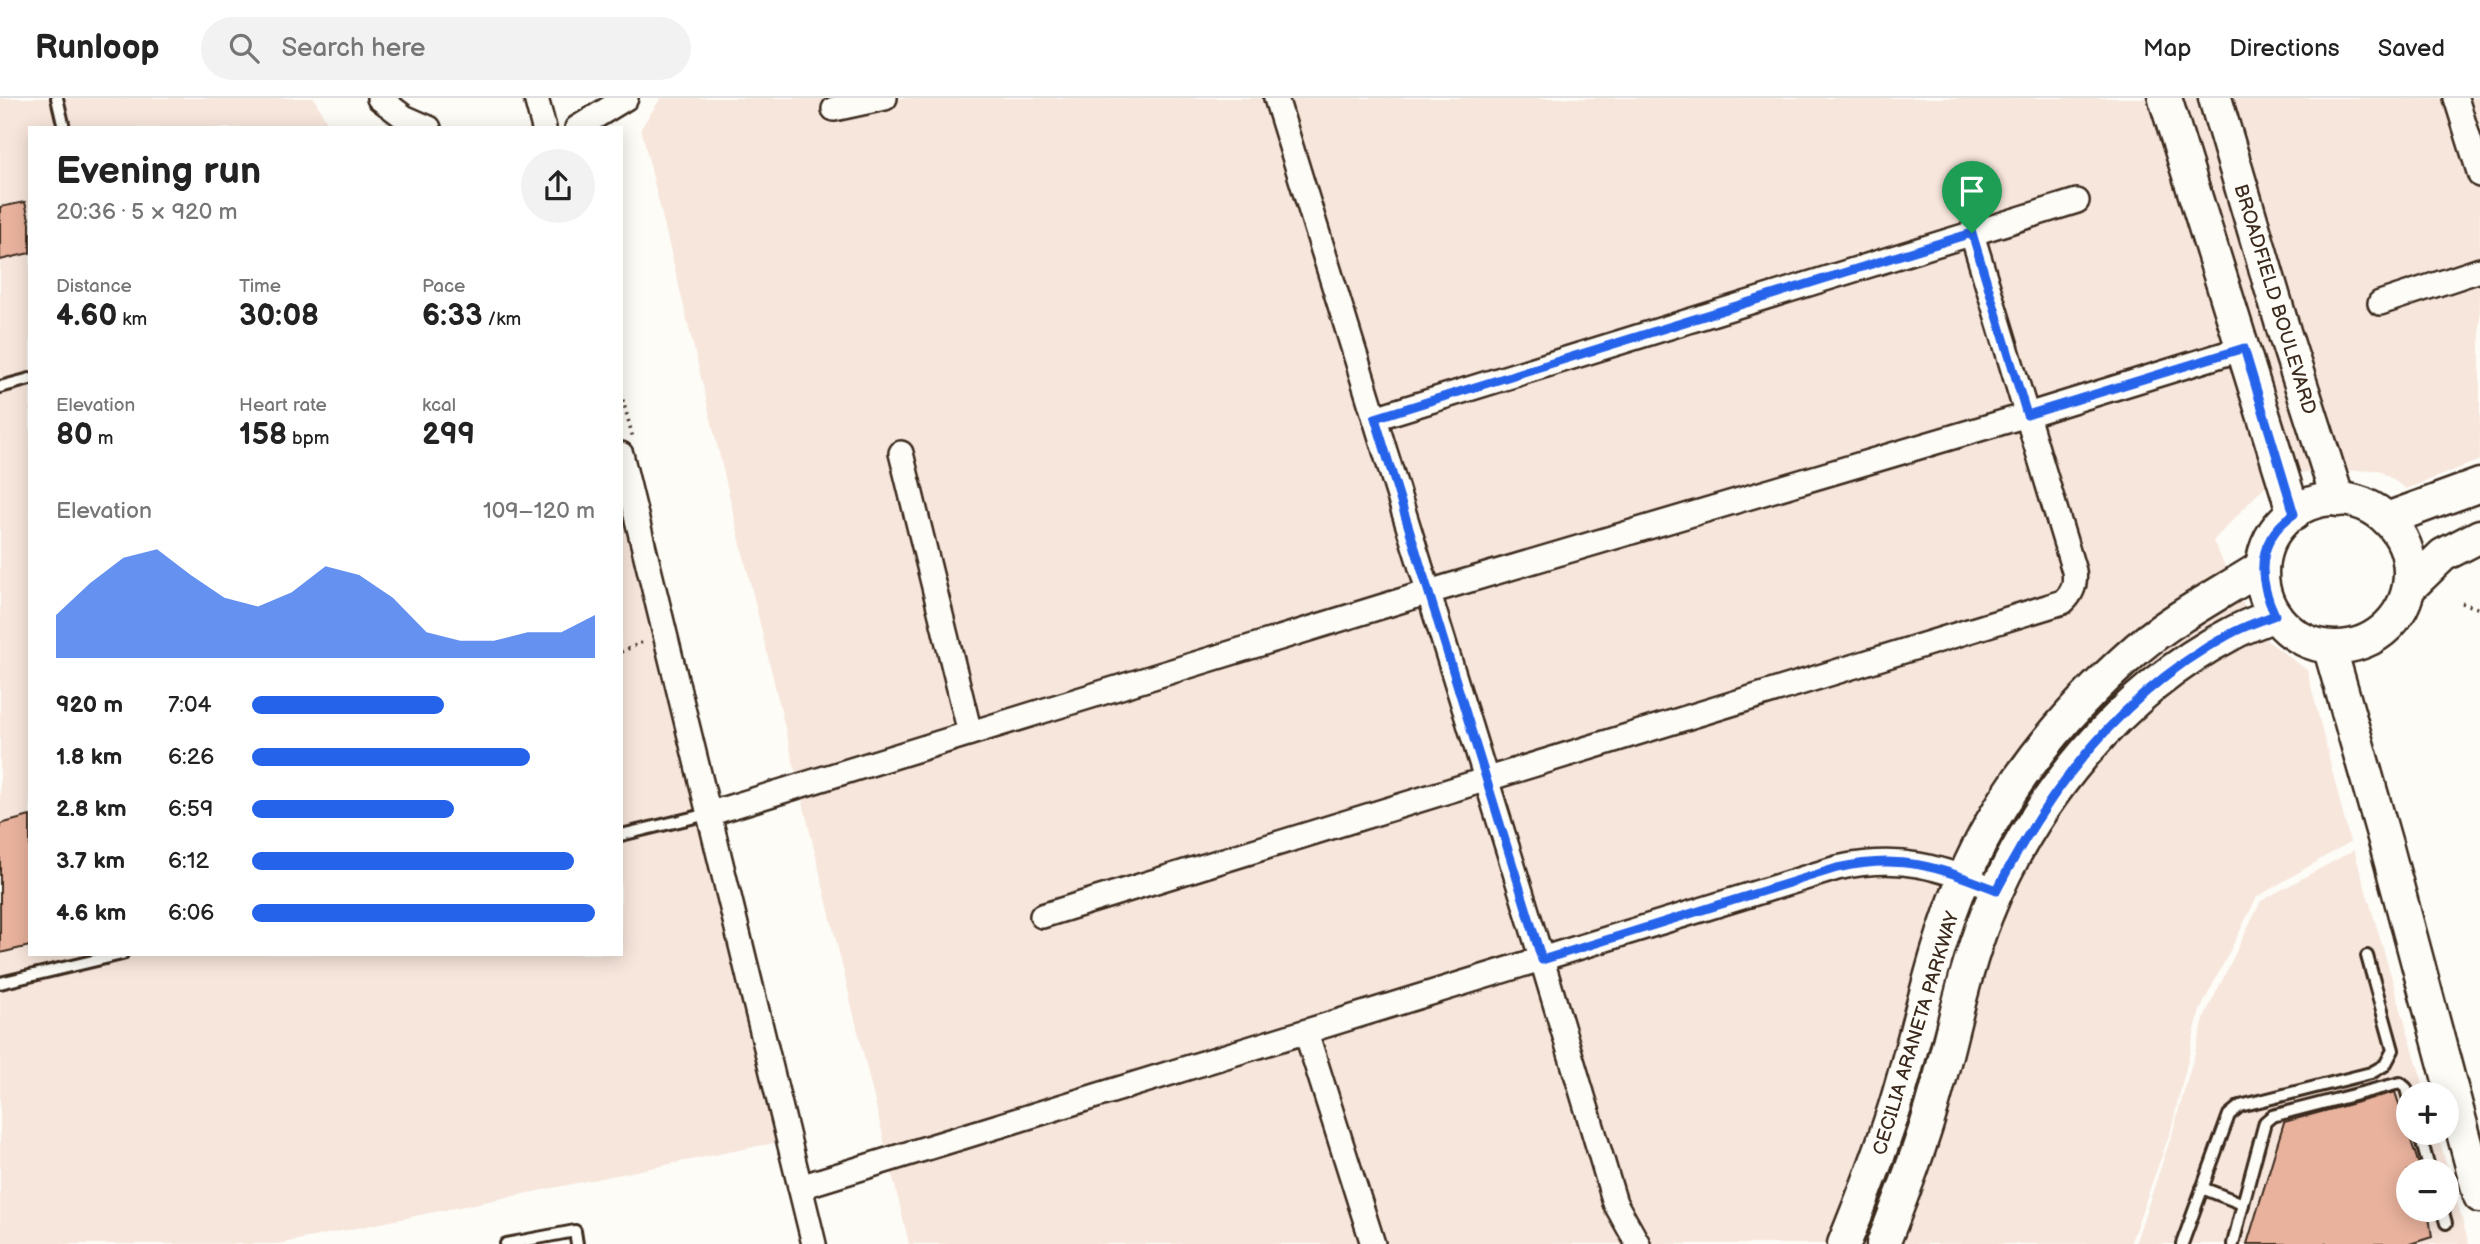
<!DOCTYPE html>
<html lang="en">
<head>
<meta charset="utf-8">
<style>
	:root { --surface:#fff; --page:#f2f2f2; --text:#222; --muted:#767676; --line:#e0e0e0; --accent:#2563eb }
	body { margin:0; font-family:"Balsamiq Sans",sans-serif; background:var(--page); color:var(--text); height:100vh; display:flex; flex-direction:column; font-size:26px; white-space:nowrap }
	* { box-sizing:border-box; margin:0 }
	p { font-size:23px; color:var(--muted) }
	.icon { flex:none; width:38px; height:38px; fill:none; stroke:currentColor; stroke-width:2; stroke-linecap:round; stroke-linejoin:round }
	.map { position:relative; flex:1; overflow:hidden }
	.details { position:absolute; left:28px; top:28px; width:595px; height:830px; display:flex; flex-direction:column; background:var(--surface); border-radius:0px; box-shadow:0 4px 18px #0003 }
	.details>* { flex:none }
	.tools { position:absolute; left:2396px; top:984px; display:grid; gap:14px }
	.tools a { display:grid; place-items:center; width:63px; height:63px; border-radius:50%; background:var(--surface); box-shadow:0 4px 18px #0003; font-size:35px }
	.pin { position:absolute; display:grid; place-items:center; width:60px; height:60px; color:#fff; margin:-72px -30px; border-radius:50% 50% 50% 0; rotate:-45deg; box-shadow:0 0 7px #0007 }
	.pin .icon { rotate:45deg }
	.round { display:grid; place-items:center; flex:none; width:74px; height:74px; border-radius:37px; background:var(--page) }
	.summary { display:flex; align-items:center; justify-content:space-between; height:119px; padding:0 28px }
	h1 { font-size:38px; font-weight:800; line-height:52px }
	.stats { display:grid; grid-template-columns:repeat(3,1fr); gap:10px; height:119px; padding:7px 28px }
	.stats div { display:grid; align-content:center }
	.stats b { font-size:30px; font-weight:800 }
	.stats small { font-size:19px; font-weight:400 }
	.stats p { font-size:19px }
	.chart { height:196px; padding:14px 28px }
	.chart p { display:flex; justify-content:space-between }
	.chart svg { width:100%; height:126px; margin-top:7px; fill:var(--accent); opacity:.7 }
	ul { padding:0 28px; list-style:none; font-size:23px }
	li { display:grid; grid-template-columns:112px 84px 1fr; align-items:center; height:52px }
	li i { height:18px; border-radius:9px; background:var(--accent) }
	header { display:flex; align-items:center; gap:42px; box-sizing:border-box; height:98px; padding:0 35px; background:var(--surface); border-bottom:2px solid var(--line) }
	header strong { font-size:33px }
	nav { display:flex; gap:38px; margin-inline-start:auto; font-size:24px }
	.search { width:490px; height:63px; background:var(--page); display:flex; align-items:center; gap:18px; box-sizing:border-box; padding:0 24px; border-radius:38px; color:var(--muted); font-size:26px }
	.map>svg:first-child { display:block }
</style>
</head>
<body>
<header>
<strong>Runloop</strong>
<div class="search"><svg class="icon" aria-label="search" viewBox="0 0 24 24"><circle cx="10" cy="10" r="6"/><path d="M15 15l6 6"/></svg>Search here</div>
<nav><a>Map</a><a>Directions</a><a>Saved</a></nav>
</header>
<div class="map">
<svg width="2480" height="1146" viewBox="0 0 2480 1146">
	<rect width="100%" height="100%" fill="#fdfcf7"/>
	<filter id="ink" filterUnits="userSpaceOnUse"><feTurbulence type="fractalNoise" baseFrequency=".0143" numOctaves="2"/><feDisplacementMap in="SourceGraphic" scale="14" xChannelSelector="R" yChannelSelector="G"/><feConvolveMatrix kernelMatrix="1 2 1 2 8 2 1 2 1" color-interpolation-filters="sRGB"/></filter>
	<g filter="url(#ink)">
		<g fill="#f7e6dc" fill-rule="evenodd">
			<polygon points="0,0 314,0 328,26 333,30 30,30 30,856 621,856 621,341 798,1040 278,1146 0,1146"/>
			<polygon points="661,0 2480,0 2480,362 2406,391 2379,372 2277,375 2213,443 2257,535 2307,572 2350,744 2257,799 2200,912 2171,1032 2130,1146 909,1146 641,30"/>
			<path d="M2354 752 2426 996H2408V1034H2437L2469 1146H2135L2173 1033 2206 915 2261 803ZM2408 1073H2446V1111H2408Z"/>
		</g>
		<g fill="#e8b29d" stroke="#3b2a1e" stroke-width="2">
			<polygon points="25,104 30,125 30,155 0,162 0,109"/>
			<polygon points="30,718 30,848 0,855 0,726"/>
			<polygon points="2395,994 2421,1073 2408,1073 2408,1111 2428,1111 2432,1139 2410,1146 2247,1146 2284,1024"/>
		</g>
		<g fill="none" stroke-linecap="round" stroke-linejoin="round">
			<g stroke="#3b2a1e" stroke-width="16">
				<g id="lane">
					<polyline points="57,0 64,30"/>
					<polyline points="0,289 30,281"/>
					<polyline points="621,737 708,716"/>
					<polyline points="0,885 122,856"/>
					<polyline points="2419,1034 2430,1073"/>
					<polyline points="2202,1090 2243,1106 2265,1024 2272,1018 2400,985 2406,990 2408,998"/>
					<polyline points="2442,1111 2446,1125"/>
					<polyline points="506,1146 575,1133 577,1146"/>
					<polyline points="2182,1146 2229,1017 2240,1008 2371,975 2385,967 2393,952 2367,858"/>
					<polyline points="2233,1146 2243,1106"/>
				</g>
			</g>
			<g stroke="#3b2a1e" stroke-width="28">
				<g id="street">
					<polyline points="379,0 404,19 429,30"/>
					<polyline points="536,0 544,30"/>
					<polyline points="1276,0 1542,862 1615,1105 1638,1146"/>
					<polyline points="2456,0 2480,77"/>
					<polyline points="834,11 885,0"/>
					<polyline points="577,30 626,0"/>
					<polyline points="2380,205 2480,172"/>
					<polyline points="1375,320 2077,103"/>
					<polyline points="901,355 970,635"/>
					<polyline points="621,356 814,1146"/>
					<polyline points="708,716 1429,494 2027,317 2244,250"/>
					<path d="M1042 818 2063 504C2073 495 2076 486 2074 473L1972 136"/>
					<polyline points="1306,934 1373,1146"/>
					<path d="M800 1089 1837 770C1902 756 1937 769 1997 792"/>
				</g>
			</g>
			<g stroke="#3b2a1e" stroke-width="37">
				<g id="secondary">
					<polyline points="2165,0 2294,416"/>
					<polyline points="2215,0 2285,237 2338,402"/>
					<circle cx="2336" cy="475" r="74"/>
					<polyline points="2387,421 2480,387"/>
					<polyline points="2410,489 2443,457 2480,438"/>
					<polyline points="2330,551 2387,750 2480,1098"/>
					<path d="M1844 1146C1862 1102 1879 1058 1894 1012 1918 935 1932 855 1964 780 2002 691 2066 613 2138 550 2175 519 2221 495 2262 469"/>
					<path d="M1883 1146C1903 1095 1923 1044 1937 991 1953 933 1964 874 1986 818 2031 704 2121 593 2231 536 2245 528 2260 523 2275 517"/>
				</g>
			</g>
			<g stroke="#3b2a1e" stroke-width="3.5" stroke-dasharray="2 5" stroke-linecap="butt">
				<polyline points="621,295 633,340"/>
				<polyline points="2462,505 2480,511"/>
				<polyline points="621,554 645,543"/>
			</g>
			<use href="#lane" stroke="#fdfcf7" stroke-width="10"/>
			<use href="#street" stroke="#fdfcf7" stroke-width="23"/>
			<use href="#secondary" stroke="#fdfcf7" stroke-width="32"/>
		</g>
	</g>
	<g fill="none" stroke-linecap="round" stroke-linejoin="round" filter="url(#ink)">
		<g stroke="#fff" stroke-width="14">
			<path id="route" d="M1972 135 2027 317 2244 250 2294 416C2256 442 2257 479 2275 517 2260 523 2244 528 2230 536 2125 592 2051 687 1997 792 1937 769 1902 755 1837 770L1542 862 1375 320Z"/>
		</g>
		<use href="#route" stroke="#2563eb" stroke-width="9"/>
	</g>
	<g text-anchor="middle" stroke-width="5" stroke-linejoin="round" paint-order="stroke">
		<g font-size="19" fill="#3b2a1e" stroke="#fdfcf7">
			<text transform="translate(2276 201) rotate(73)" y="7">BROADFIELD BOULEVARD</text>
			<text transform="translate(1915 935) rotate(-73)" y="7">CECILIA ARANETA PARKWAY</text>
		</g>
	</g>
</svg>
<div class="tools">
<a>+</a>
<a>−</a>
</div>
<div class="pin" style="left:1972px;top:135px;background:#1e9e55"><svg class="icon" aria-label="arrive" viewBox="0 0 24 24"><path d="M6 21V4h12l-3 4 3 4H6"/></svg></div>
<section class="details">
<div class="summary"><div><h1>Evening run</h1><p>20:36 · 5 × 920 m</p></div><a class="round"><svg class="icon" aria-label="share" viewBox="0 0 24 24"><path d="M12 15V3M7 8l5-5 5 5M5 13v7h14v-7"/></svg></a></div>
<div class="stats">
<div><p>Distance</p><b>4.60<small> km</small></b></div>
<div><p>Time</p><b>30:08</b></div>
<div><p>Pace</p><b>6:33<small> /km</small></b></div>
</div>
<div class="stats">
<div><p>Elevation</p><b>80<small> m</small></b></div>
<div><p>Heart rate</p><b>158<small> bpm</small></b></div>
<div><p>kcal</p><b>299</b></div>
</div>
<div class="chart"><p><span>Elevation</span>109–120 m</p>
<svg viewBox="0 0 160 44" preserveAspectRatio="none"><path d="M0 44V29L10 18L20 9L30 6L40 15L50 23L60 26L70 21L80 12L90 15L100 23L110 35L120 38L130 38L140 35L150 35L160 29V44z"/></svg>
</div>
<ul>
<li><b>920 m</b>7:04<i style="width:56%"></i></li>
<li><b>1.8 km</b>6:26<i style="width:81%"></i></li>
<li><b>2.8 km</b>6:59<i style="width:59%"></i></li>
<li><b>3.7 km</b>6:12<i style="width:94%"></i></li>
<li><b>4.6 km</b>6:06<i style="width:100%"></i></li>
</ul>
</section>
</div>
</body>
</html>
